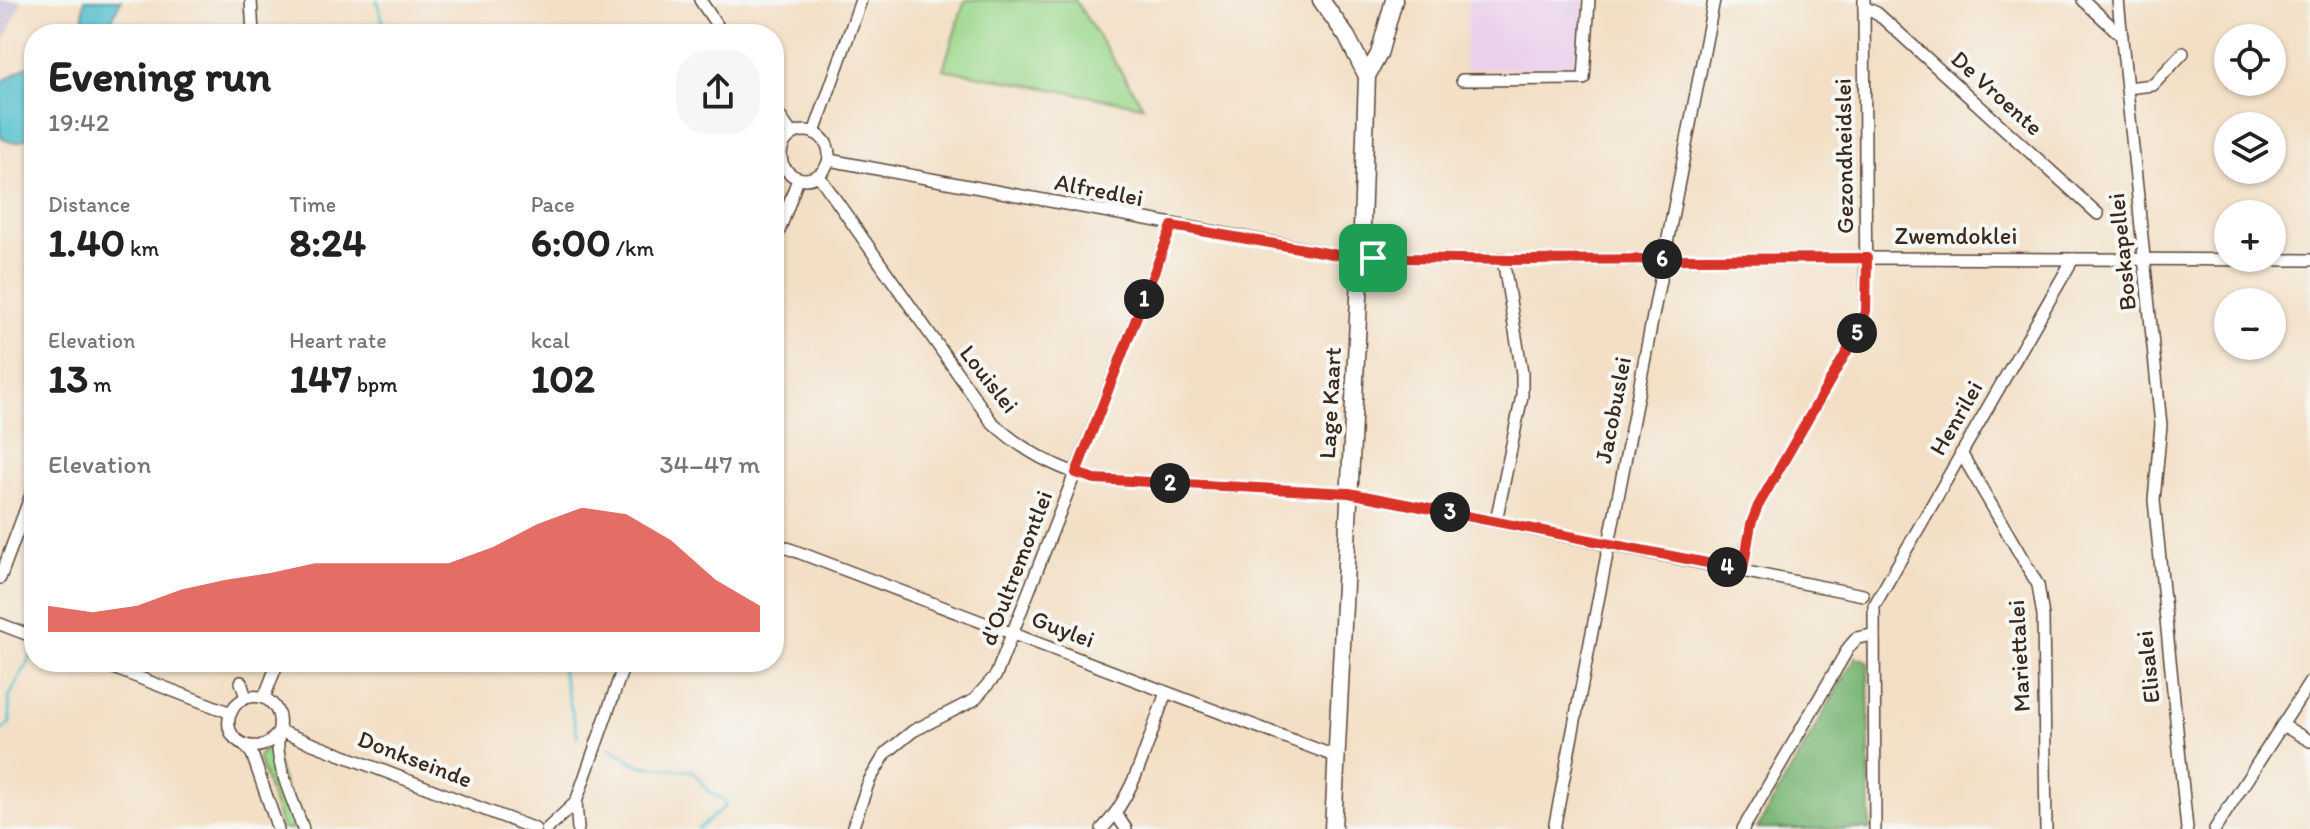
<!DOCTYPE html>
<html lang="en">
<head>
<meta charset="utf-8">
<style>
	:root { --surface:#fff; --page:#f6f6f6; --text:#222; --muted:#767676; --accent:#d93025 }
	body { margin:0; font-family:Itim,sans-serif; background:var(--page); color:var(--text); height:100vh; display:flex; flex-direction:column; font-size:30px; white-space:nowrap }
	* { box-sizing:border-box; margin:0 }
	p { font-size:26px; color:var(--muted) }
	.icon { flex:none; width:44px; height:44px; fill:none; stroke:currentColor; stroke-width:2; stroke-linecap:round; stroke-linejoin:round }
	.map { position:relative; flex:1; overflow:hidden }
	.drawer { position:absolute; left:24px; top:24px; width:760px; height:648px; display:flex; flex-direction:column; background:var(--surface); border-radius:32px; box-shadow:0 2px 6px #0004 }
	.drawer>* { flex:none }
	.tools { position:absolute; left:2214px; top:24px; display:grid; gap:16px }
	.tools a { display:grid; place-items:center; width:72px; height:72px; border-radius:50%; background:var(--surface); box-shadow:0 2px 6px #0004; font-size:40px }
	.pin { position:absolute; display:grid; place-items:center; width:68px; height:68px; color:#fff; margin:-34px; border-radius:16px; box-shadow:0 4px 12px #0006 }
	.km { position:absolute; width:40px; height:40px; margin:-20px; border-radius:50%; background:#222; color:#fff; font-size:22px; line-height:40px; text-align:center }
	.round { display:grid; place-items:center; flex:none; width:84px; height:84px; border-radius:32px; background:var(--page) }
	.summary { display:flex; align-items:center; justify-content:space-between; height:136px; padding:0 24px }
	h1 { font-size:44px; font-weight:700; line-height:60px }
	.metrics { display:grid; grid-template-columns:repeat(3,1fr); gap:12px; height:136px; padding:8px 24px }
	.metrics div { display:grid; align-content:center }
	.metrics b { font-size:40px; font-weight:700 }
	.metrics small { font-size:22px; font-weight:400 }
	.metrics p { font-size:22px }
	.chart { height:224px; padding:16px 24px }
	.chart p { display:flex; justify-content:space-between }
	.chart svg { width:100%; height:144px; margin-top:8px; fill:var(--accent); opacity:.7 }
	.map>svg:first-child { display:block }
</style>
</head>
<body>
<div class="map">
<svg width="2310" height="829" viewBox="0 0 2310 829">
	<rect width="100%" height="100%" fill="#f6f6f2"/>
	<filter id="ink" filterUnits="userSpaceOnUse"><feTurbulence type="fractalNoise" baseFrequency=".0125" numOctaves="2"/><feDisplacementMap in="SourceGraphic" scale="16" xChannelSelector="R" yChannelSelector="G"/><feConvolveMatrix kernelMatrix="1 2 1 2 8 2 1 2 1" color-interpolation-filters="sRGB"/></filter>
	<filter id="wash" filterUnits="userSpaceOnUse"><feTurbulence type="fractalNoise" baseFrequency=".006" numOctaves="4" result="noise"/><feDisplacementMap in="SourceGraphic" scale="32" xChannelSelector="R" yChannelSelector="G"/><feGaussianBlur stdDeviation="1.8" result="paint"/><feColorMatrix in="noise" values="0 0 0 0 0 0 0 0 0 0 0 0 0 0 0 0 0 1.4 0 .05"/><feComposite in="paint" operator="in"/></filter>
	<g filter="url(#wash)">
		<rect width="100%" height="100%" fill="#f3dfc5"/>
		<polygon fill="#ead1ec" points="1468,0 1584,0 1581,67 1464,69"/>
		<polygon fill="#cabfd6" points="0,0 22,0 0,50"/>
		<g fill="#9cd88c" stroke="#6c8155" stroke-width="2">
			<polygon points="965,0 1075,0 1143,106 943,69"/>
			<polygon points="265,749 273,752 299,829 282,829 258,757"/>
		</g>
		<polygon fill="#7db878" stroke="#5c714b" stroke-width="2" points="1856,657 1868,661 1870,829 1757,829"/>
		<g fill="#53bfce" stroke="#477476" stroke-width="2">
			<polygon points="84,0 121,0 105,34 76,34 83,22"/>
			<path d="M34 62V134C23 141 10 148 0 135V83Z"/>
		</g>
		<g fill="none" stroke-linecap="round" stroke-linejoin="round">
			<g stroke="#53bfce" stroke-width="3">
				<polyline points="377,0 386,34"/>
				<polyline points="68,662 71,663"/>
				<polyline points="560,662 578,737"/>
				<polyline points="82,667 98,673"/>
				<polyline points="0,732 10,723 9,697 34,650"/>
				<polyline points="610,748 641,766 693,771 709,792 724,800 726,806 698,829"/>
			</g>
		</g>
	</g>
	<g filter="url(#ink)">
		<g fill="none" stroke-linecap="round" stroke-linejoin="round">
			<g stroke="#574537" stroke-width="14">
				<g id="street">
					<polyline points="251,0 253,34"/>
					<polyline points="700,0 723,34"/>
					<polyline points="2083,0 2122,36"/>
					<polyline points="2118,0 2161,425 2154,500 2187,829"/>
					<polyline points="1864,7 1877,13 2098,214"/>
					<polyline points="1462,80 1584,79 1589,0"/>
					<polyline points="2127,88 2153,85 2183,53"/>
					<polyline points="774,108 792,134"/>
					<circle cx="805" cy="155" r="24"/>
					<polyline points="814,133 861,0"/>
					<polyline points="829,160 1350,257 1512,260 1867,258 2310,260"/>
					<path d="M819 176 991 421C1021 450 1054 468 1095 479L1349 493 1863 595"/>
					<polyline points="774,245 798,179"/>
					<polyline points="1961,453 2038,585 2043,616 2046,829"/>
					<polyline points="1496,521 1522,396 1522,373 1503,259"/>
					<polyline points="774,543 1337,757"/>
					<polyline points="1743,570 1751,524 1758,506 1861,327 1866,311 1864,0"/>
					<polyline points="0,578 34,487"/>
					<polyline points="0,624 34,637"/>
					<polyline points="98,662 231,713"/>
					<polyline points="241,682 246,698"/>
					<polyline points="264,698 278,662"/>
					<polyline points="2284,726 2310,741"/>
					<polyline points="279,731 535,829"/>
					<path d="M279 731C261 762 218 741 231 712 240 693 266 691 276 709 283 721 277 733 278 746 278 770 295 805 303 829"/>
					<polyline points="245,745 252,754 278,829"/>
					<polyline points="1116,814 1126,829"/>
					<polyline points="547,829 576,802"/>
					<polyline points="578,829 576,802 625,662"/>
					<polyline points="852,829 869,781 886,753 913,731 974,700 996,675 1172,226"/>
					<path d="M1102 829C1135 796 1149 736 1166 693"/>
					<polyline points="1554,829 1714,0"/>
					<polyline points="1743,829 1849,647 1857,638 1873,635"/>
					<polyline points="1875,829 1874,606 2073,259"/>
					<polyline points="2215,829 2310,682"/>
				</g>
			</g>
			<g stroke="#574537" stroke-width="19">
				<g id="secondary">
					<polyline points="1321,0 1347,37 1367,76"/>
					<polyline points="1333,829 1361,257 1367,76 1379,54 1394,0"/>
				</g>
			</g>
			<use href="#street" stroke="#fff" stroke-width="11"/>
			<use href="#secondary" stroke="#fff" stroke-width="16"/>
		</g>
	</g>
	<g fill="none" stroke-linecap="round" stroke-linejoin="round" filter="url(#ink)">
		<g stroke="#fff" stroke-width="16">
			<polygon id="route" points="1172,226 1350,257 1512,260 1867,258 1866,311 1861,327 1758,506 1751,524 1743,570 1349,493 1095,479 1076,473"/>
		</g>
		<use href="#route" stroke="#d93025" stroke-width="10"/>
	</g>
	<g text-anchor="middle" stroke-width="8" stroke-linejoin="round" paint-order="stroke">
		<g font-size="24" fill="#3b2a1e" stroke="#f6f6f2">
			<text transform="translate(1997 93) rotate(42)" y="8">De Vroente</text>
			<text transform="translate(1844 156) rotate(-91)" y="8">Gezondheidslei</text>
			<text transform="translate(1099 190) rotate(11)" y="8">Alfredlei</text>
			<text x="1956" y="244">Zwemdoklei</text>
			<text transform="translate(2122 252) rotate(-96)" y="8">Boskapellei</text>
			<text transform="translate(989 379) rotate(52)" y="8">Louislei</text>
			<text transform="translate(1330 403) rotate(-87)" y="8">Lage Kaart</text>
			<text transform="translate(1613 410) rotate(-79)" y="8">Jacobuslei</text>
			<text transform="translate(1956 418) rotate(-60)" y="8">Henrilei</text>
			<text transform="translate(1016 568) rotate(-69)" y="8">d'Oultremontlei</text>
			<text transform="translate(1063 629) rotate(21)" y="8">Guylei</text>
			<text transform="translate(2019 656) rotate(-93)" y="8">Mariettalei</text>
			<text transform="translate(2148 667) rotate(-96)" y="8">Elisalei</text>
			<text transform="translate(415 759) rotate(21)" y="8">Donkseinde</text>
		</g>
	</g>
</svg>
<div class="tools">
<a><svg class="icon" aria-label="locate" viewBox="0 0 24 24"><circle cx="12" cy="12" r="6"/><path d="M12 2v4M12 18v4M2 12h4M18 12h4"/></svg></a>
<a><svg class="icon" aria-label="layers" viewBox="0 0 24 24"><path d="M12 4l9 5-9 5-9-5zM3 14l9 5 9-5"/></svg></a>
<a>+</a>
<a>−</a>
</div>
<div class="pin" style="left:1373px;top:258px;background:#1e9e55"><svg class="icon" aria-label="arrive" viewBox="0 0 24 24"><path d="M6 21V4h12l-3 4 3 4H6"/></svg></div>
<b class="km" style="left:1144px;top:299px">1</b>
<b class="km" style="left:1170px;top:483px">2</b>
<b class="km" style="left:1450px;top:512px">3</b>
<b class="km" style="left:1727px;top:567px">4</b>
<b class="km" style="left:1857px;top:333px">5</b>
<b class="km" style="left:1662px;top:259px">6</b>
<section class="drawer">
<div class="summary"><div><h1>Evening run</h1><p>19:42</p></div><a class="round"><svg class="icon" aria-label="share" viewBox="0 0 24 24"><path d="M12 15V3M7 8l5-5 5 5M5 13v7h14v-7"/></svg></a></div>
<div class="metrics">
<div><p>Distance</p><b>1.40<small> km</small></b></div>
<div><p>Time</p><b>8:24</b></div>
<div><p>Pace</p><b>6:00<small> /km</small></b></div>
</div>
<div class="metrics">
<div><p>Elevation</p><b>13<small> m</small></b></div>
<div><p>Heart rate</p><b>147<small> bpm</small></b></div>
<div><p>kcal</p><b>102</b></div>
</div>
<div class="chart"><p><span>Elevation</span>34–47 m</p>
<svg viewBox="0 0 160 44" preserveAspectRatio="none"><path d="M0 44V36L10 38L20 36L30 31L40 28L50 26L60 23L70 23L80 23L90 23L100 18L110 11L120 6L130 8L140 16L150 28L160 36V44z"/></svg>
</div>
</section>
</div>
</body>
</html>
